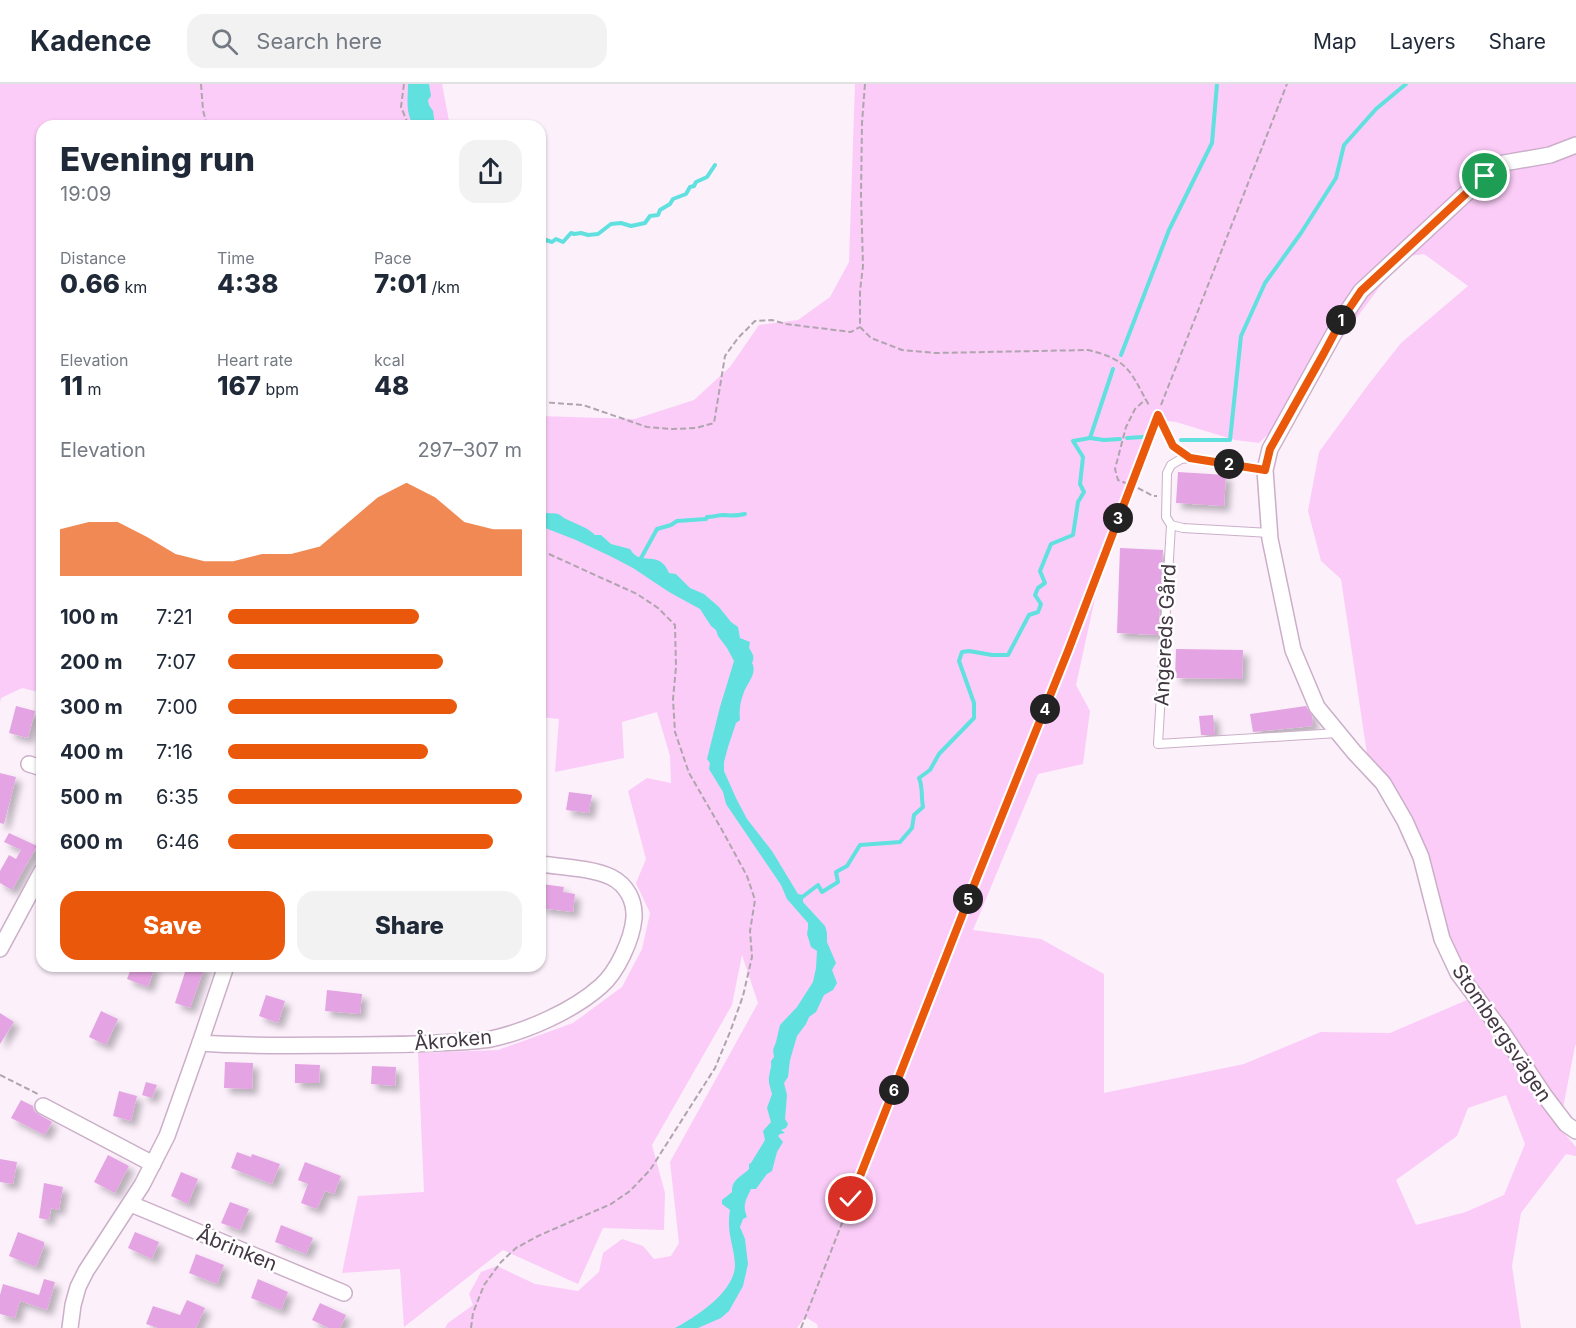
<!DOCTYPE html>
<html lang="en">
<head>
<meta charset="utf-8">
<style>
	:root { --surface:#fff; --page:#f2f2f3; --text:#1f2937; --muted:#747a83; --line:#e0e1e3; --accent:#ea580c }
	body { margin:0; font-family:Inter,sans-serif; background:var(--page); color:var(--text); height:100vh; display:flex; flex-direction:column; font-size:22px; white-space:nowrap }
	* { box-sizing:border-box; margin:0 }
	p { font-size:20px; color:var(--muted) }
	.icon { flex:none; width:33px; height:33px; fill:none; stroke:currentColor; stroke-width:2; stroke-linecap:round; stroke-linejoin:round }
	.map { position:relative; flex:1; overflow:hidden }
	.drawer { position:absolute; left:36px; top:36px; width:510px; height:852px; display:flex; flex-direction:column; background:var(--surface); border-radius:18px; box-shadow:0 2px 4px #0004 }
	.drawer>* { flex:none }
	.pin { position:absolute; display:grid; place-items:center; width:51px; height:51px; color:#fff; margin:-26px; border:3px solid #fff; border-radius:50%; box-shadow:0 2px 6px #0007 }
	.km { position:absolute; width:30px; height:30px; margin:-15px; border-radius:50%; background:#222; color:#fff; font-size:16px; line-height:30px; text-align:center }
	.round { display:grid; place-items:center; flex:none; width:63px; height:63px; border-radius:18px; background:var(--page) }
	.head { display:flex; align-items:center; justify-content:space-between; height:102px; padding:0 24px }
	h1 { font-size:33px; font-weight:800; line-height:45px }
	.metrics { display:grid; grid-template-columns:repeat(3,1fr); gap:9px; height:102px; padding:6px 24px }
	.metrics div { display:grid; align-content:center }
	.metrics b { font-size:26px; font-weight:800 }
	.metrics small { font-size:16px; font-weight:400 }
	.metrics p { font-size:16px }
	.chart { height:168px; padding:12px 24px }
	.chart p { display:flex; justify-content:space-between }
	.chart svg { width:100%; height:108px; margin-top:6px; fill:var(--accent); opacity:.7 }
	.primary-button { display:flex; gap:12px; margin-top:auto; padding:12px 24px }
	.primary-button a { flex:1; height:69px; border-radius:18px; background:var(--accent); color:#fff; font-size:24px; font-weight:800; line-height:69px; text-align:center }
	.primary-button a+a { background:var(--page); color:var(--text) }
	ul { padding:0 24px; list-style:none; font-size:20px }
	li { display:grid; grid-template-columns:96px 72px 1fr; align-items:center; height:45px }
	li i { height:15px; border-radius:8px; background:var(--accent) }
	header { display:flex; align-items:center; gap:36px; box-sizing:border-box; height:84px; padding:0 30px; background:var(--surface); border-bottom:2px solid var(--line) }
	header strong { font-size:28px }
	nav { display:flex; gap:33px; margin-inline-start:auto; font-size:21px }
	.search { width:420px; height:54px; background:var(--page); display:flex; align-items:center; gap:15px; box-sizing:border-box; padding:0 21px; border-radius:18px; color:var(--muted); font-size:22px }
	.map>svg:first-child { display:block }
</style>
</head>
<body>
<header>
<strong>Kadence</strong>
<div class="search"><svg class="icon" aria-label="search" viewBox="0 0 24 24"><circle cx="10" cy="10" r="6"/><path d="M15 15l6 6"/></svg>Search here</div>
<nav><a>Map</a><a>Layers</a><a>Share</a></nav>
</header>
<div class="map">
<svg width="1576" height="1244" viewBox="0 0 1576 1244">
	<defs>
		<filter id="shadow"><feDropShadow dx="5.5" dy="5.5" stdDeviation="3" flood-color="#0004"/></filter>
	</defs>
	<rect width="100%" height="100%" fill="#fcf0fb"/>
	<g fill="#fbccf8" fill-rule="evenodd">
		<polygon points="0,0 442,0 450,42 42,42 42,609 22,604 1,614 0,619"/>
		<path d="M855 0H1576V961L1575 962 1563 1024 1557 1028V1041L1576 1063V1072L1566 1070 1521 1129 1512 1182 1521 1244H818L817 1240 805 1233 797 1244H445L448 1239 473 1221 469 1210 481 1188 497 1182 535 1200 578 1207 599 1188 603 1169 622 1155 643 1162 654 1175 671 1172 679 1159 670 1078 758 919 742 871 732 921 652 1061 665 1109 664 1146 603 1144 578 1200 503 1166 404 1243 400 1185 342 1189 358 1112 424 1108 418 969 498 966 573 939 622 903 642 865 650 829 636 799 646 775 628 707 647 694 671 699 670 672 657 628 622 638 624 674 555 688 559 635 540 633V332L635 335 694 316 730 283 759 241 798 236 830 213 849 178ZM1424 170 1468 202 1401 259 1368 301 1319 368 1308 427 1321 477 1341 495 1367 670 1389 696 1463 886 1481 910 1390 949 1321 948 1244 980 1104 1009V890L1041 855 973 846 1038 690 1083 680 1090 627 1076 601 1106 464 1146 345 1152 335 1176 338 1235 356 1259 359 1276 342 1402 173ZM1506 1011 1525 1060 1504 1111 1466 1128 1416 1141 1396 1096 1457 1052 1468 1024Z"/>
	</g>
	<g fill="#60e0df">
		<path d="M408 0H429L431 12 428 16 429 21 433 27 435 42H414C405 29 408 15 408 0Z"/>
		<path d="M540 426C546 431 551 428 558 430 561 431 563 434 566 435 576 440 587 443 595 451H601L611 460 630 465C641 484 659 464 669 489L676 490 690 504 704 510 719 523 731 538 738 543 740 554 750 558 749 564C753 570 755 573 752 579 758 590 746 600 743 611 740 618 739 628 740 636L736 639 728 663 724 678V687L736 714 747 735 772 767 798 810 803 811V818L825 842 827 849V858L836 879 832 886 837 899 833 906 824 911 816 928 809 933 806 940 797 952 790 976 788 993 784 999 787 1011 785 1035 788 1040 786 1044 781 1046 785 1049 780 1050 778 1052 783 1058 777 1068 772 1087 767 1090 756 1105H751C746 1116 742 1121 747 1133L743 1135 740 1143 745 1155 748 1180 743 1202 729 1227 721 1234 698 1244H675C696 1233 734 1208 735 1182 735 1168 729 1154 729 1140 729 1136 729 1131 730 1126L722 1120V1116L732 1108C731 1096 741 1093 749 1085V1080L751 1079 765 1056 763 1047 771 1038 767 1024 772 1010C768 996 768 997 771 983 772 972 768 982 774 973L773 966 776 958 780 941 797 923 813 898 816 884 817 867 811 863 807 850 808 844V839L787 815 781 801 726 720 723 708 709 685 710 679 707 675 720 623 734 577 727 564 718 552 716 546 711 542 700 525 669 508 633 484 612 473 576 456 540 442Z"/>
	</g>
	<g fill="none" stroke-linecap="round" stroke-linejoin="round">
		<g stroke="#60e0df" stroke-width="4">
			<polyline points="540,161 546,156 552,158 556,155 563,158 571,149 574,150 581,149 588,151 598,150 611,140 621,139 631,142 645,139 650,132 658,131 660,126 670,120 673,115 686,110 690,103 694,102 696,98 707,93 715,81"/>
			<polyline points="1121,271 1169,146 1212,59 1217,0"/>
			<polyline points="1090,354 1104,356 1120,355"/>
			<polyline points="1127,354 1143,353"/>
			<polyline points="1181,356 1230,356 1241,252 1265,199 1301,149 1336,94 1344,61 1376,25 1406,0"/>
			<path d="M640 476 657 445 671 441 677 437 706 435 707 433C714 433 718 431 723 431 732 432 736 432 745 430"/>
			<path d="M801 814 818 801 822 808 838 798 836 788 847 782 860 761 900 758 912 744 914 731 923 723C921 713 923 703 919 694L930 686 939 670 974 634V619L959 577 962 568 969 567 992 571H1008L1029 531 1038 528 1041 520 1035 511 1038 504 1045 499 1040 487 1051 460 1073 451 1078 418 1084 408 1080 400 1083 373 1073 357 1090 354 1113 285"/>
		</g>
	</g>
	<g fill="#e4a3e2" filter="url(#shadow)">
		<polygon points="1178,388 1226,391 1224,422 1176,419"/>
		<polygon points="1120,464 1163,466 1158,551 1117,549"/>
		<polygon points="1176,565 1243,566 1242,595 1175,594"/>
		<polygon points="16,622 35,627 28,654 9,649"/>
		<polygon points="1306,622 1312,632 1313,642 1253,648 1250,630"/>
		<polygon points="1213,631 1215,651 1201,651 1199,632"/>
		<polygon points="0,689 16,693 4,740 0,739"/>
		<polygon points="569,708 592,711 589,729 566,726"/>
		<polygon points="9,749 37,762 12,806 0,799 0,787 9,771 16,775 21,766 4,758"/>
		<polygon points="542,800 564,803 563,808 575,810 573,828 540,824"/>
		<polygon points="132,882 155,882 148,903 127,895"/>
		<polygon points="187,882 205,882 190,924 175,919"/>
		<polygon points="327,906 362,910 360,930 325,927"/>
		<polygon points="266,911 285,917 278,939 259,932"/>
		<polygon points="101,927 118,935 106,961 89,953"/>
		<polygon points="0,929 14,938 0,960"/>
		<polygon points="225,978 253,979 252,1005 224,1004"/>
		<polygon points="295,980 320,981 319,999 295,999"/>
		<polygon points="372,982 396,983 395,1002 371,1000"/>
		<polygon points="146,998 157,1001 152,1014 142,1011"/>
		<polygon points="119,1007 137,1012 131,1037 113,1032"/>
		<polygon points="21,1016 33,1022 34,1027 38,1030 52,1038 45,1051 11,1034"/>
		<polygon points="237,1068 251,1073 252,1070 280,1080 272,1100 231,1084"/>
		<polygon points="108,1071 129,1082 115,1109 94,1098"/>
		<polygon points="0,1075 17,1078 13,1100 0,1098"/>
		<polygon points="305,1078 341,1092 334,1110 325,1107 317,1125 301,1119 308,1100 298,1096"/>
		<polygon points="181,1088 198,1095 188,1120 171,1112"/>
		<polygon points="44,1099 63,1103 59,1126 51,1124 49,1136 39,1134"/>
		<polygon points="230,1118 249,1125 240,1146 221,1139"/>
		<polygon points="281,1141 313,1154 306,1170 275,1158"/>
		<polygon points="18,1148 44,1158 44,1162 36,1183 9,1172"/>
		<polygon points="135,1148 159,1158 152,1175 128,1164"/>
		<polygon points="196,1170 224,1181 217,1200 189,1189"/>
		<polygon points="44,1195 55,1198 47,1226 20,1217 15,1234 0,1230 0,1211 3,1200 39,1211"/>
		<polygon points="258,1195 288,1208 281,1226 251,1214"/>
		<polygon points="187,1216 205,1224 196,1244 158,1244 146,1240 153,1222 180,1231"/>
		<polygon points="320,1219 346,1231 340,1244 329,1244 312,1236"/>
	</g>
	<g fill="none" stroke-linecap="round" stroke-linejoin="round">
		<g stroke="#cbafc9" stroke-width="10">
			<g id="lane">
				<polyline points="1158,331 1173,362 1190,374"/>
				<polyline points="1265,386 1190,374 1181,375 1171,381 1167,389 1166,433 1171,441 1183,444 1270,449"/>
				<polyline points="1171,441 1158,660 1338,649"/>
			</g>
		</g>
		<g stroke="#cbafc9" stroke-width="18">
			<g id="street">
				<polyline points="1576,61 1550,71 1504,79 1485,92 1361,207 1342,235 1270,365 1265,386 1270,455 1293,566 1317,623 1354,668 1383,699 1405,737 1421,773 1442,855 1458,889 1500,945 1544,1011 1566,1040 1576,1047"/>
				<polyline points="29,680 42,684"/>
				<polyline points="0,865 42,787"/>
				<path d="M200 959C253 963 307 961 359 961 393 961 426 960 459 958 470 957 481 957 491 955 527 947 573 927 601 902 617 888 632 856 634 834 635 817 627 801 611 793 592 784 562 783 540 780"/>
				<polyline points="43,1022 153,1080"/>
				<polyline points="131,1120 344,1209"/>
				<polyline points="70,1244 73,1221 78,1203 86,1187 142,1101 167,1052 200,959 226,882"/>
			</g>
		</g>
		<g stroke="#b0a4af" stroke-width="2" stroke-dasharray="6 3" stroke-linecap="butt">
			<polyline points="201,0 203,26 207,42"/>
			<polyline points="404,0 401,23 409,42"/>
			<path d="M865 0 862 39 861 111 863 182 860 207V243L871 254 902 266 935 269 1088 266C1130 276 1130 288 1150 323"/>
			<polyline points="540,318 583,321 647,343 672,345 696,344 714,339 725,272 738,254 755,237 772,236 786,240 851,248 860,243"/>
			<polyline points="1161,321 1287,0"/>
			<polyline points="1128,400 1118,396 1115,385 1126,343 1135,325 1146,315"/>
			<polyline points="1138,404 1153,412 1157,412"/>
			<polyline points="0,991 38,1010"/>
			<polyline points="471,1244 473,1229 484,1201 501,1178 516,1164 538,1152 611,1120 630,1107 650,1086 715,984 730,948 743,912 752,873 750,847 755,816 747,792 722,746 689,689 675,648 673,615 676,583 675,541 658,524 637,510 540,466"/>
			<polyline points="801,1244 976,796 1068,567 1153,343"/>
		</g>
		<use href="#lane" stroke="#fff" stroke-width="8"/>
		<use href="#street" stroke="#fff" stroke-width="15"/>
	</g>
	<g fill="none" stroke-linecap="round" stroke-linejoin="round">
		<g stroke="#fff" stroke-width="12">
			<polyline id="route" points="851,1115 976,796 1068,567 1158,331 1173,362 1190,374 1265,386 1270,365 1324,269 1342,235 1361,207 1485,92"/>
		</g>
		<use href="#route" stroke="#ea580c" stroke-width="8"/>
	</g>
	<g text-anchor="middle" stroke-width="5" stroke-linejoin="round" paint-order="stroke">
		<g font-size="20" fill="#423742" stroke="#fff">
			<text transform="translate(1165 551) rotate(-87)" y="7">Angereds Gård</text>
			<text transform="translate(1502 949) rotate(56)" y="7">Stombergsvägen</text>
			<text transform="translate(453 956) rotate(-5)" y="7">Åkroken</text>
			<text transform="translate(237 1165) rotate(22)" y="7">Åbrinken</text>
		</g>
	</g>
</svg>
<div class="pin" style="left:1485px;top:92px;background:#1e9e55"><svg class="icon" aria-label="arrive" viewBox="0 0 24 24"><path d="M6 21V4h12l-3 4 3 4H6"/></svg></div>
<div class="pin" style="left:851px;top:1115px;background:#d93025"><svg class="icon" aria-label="check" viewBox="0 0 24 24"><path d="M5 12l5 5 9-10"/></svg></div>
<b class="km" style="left:1341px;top:236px">1</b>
<b class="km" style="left:1229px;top:380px">2</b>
<b class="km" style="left:1118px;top:434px">3</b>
<b class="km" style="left:1045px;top:625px">4</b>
<b class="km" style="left:968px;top:815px">5</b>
<b class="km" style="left:894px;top:1006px">6</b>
<section class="drawer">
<div class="head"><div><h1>Evening run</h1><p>19:09</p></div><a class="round"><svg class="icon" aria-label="share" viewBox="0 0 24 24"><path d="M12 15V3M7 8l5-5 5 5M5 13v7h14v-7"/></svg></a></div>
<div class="metrics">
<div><p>Distance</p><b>0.66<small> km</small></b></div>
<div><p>Time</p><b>4:38</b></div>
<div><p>Pace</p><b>7:01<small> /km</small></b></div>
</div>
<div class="metrics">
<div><p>Elevation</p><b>11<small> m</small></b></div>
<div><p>Heart rate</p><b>167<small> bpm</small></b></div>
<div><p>kcal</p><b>48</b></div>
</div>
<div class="chart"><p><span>Elevation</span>297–307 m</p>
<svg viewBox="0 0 160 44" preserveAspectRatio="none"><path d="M0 44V25L10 22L20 22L30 28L40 35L50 38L60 38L70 35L80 35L90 32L100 22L110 12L120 6L130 12L140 22L150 25L160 25V44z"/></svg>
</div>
<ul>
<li><b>100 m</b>7:21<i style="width:65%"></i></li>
<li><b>200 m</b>7:07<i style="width:73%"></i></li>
<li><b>300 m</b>7:00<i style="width:78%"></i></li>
<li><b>400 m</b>7:16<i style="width:68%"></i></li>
<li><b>500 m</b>6:35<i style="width:100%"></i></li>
<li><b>600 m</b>6:46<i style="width:90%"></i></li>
</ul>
<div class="primary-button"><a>Save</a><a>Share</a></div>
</section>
</div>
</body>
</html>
